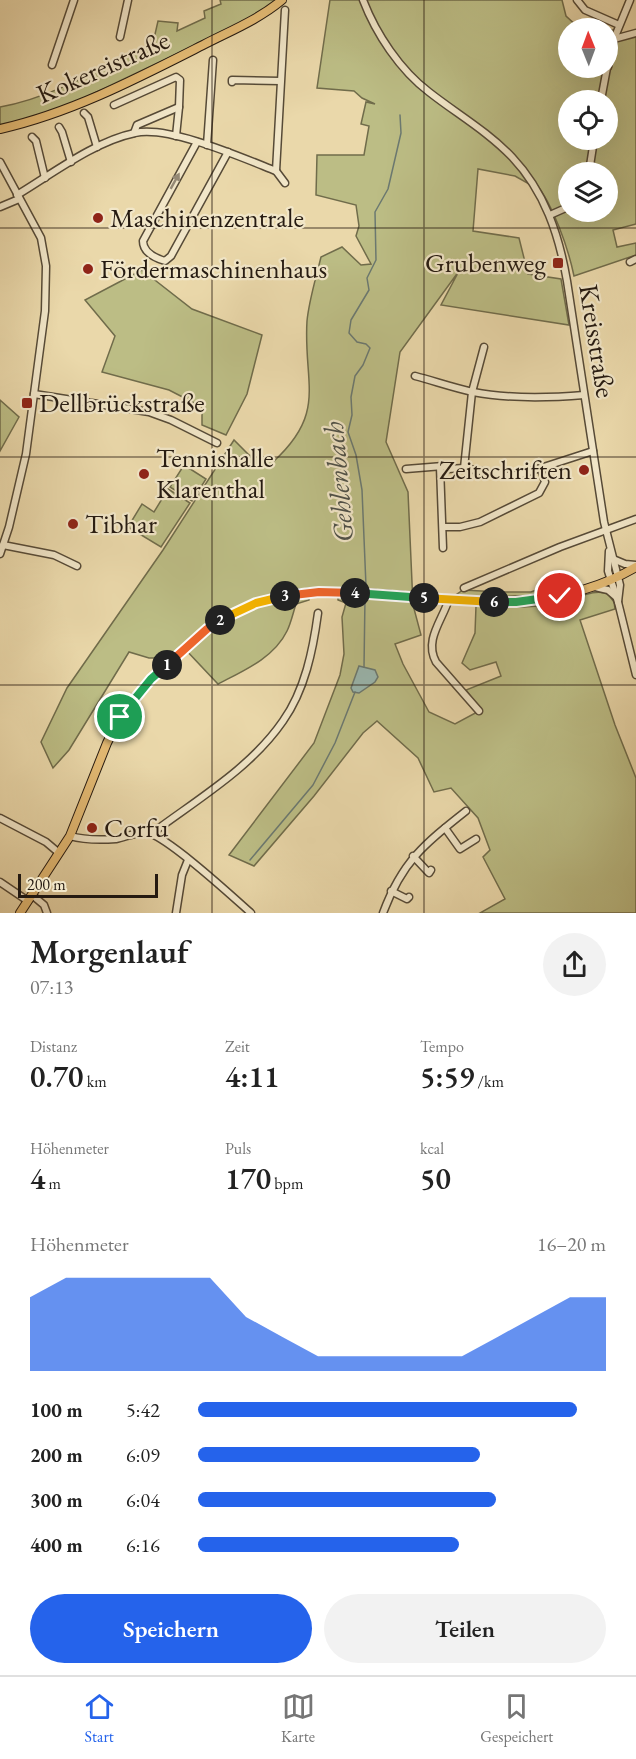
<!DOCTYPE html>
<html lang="de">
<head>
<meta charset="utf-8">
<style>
	:root { --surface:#fff; --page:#f2f2f2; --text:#222; --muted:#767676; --line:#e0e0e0; --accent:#2563eb }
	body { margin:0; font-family:"EB Garamond",serif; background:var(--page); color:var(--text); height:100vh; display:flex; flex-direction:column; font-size:22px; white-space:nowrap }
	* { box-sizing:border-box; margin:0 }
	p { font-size:20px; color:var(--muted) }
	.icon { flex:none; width:33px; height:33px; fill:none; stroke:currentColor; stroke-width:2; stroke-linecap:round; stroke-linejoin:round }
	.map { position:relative; height:913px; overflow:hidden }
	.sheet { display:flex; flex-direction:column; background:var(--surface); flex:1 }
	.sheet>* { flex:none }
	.needle { width:39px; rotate:359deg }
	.tools { position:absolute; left:558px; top:18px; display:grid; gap:12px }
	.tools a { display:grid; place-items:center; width:60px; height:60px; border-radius:50%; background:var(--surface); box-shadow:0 6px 24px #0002; font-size:30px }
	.scale { position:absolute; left:18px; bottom:15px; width:140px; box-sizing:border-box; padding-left:6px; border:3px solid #251a11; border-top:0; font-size:16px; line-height:21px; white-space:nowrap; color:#251a11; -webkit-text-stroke:4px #f1e6c8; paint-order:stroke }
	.pin { position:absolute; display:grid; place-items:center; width:51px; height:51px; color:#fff; margin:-26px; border:3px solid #fff; border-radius:50%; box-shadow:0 2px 6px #0007 }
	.km { position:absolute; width:30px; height:30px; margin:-15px; border-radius:50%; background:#222; color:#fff; font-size:16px; line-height:30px; text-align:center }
	.round { display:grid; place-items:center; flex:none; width:63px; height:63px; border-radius:32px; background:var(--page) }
	.overview { display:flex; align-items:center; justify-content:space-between; height:102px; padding:0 30px }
	h1 { font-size:33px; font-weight:600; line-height:45px }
	.stats { display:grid; grid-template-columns:repeat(3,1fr); gap:9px; height:102px; padding:6px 30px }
	.stats div { display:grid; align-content:center }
	.stats b { font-size:30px; font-weight:600 }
	.stats small { font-size:16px; font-weight:400 }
	.stats p { font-size:16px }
	.chart { height:168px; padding:12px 30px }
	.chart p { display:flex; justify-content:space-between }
	.chart svg { width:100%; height:108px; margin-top:6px; fill:var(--accent); opacity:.7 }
	.primary-button { display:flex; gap:12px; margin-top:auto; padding:12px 30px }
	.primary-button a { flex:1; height:69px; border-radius:36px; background:var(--accent); color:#fff; font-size:24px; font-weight:600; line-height:69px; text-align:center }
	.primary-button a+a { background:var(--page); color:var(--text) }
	ul { padding:0 30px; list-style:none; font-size:20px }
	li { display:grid; grid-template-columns:96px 72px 1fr; align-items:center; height:45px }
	li i { height:15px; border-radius:8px; background:var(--accent) }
	.menu { display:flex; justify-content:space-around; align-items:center; height:84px; border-top:2px solid var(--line); background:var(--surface); font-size:16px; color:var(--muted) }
	.menu a { display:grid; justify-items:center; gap:3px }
	.menu .selected { color:var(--accent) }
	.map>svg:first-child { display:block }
</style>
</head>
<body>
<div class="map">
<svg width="636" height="913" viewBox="0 0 636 913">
	<rect width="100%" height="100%" fill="#ead8aa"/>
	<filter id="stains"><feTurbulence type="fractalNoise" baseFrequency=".00333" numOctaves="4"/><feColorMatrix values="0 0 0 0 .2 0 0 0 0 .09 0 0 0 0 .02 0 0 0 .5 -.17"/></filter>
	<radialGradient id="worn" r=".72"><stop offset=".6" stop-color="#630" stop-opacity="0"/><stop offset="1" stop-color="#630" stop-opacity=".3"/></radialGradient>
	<g fill="#bcbd85" stroke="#706c4b" stroke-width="1.5" fill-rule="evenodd">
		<path d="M220 0H277L268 8 225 31 84 98 45 114 0 126V107C51 98 107 66 153 43L158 21 178 23 177 31 205 18 204 11 221 4Z"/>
		<path d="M330 0H562L566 16 579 28H568V68H608V30H618L615 40 636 34V224L613 230 617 247 636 243V255L574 276C568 247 553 205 535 182L529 184 515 176 478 169 473 231 519 238 528 274 561 279 569 325 441 305 459 271 400 352 386 442 408 492 413 605 421 635 395 644 403 664 429 712 455 724 481 710 466 690 501 676 496 662 470 670 462 663 475 633 476 606C505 607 535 609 563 602 578 599 593 588 608 594L614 602 615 609 580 620 615 725 636 778V913H480L505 899 483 857 490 850 478 818 451 788 434 792 418 758 377 721 363 733 314 796 254 866 229 855 314 743 340 675 344 654 342 617 346 603 338 600V588L291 593 205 627 168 658H149L129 652 69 750 53 768 41 742 67 688 163 550 234 440 249 455 273 462C328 412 303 383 307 321 309 300 316 278 321 257L342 247 361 265 371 264 356 236 359 226 356 205 316 195 317 155H364L369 126 361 124 366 102 375 104 362 98 354 91 317 88ZM568 100H608V140H568ZM568 172H608V212H568Z"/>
		<polygon points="142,270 192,309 262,335 247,394 226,435 202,425 202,407 169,390 102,372 115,336 85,300"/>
		<polygon points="0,400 19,417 0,451"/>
		<polygon points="184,465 206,479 192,501 170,487"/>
		<polygon points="168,489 190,503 161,547 128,527 142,504 154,512"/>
		<path d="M568 578 571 589C529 600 497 598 454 596L463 590 500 592H531Z"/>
		<path d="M309 594V600L296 604C293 613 291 623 287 631 274 658 243 671 218 684L185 649 208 630 257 605Z"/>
	</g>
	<polygon fill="#9ab8b1" stroke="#6b7971" stroke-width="1.5" points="359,666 375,670 378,677 375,682 359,693 353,692 351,688"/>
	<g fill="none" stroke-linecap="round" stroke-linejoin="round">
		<g stroke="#6b7971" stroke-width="1.5">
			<polyline points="366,586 362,490 356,455 348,432 352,415 351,397 355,376 363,365 370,348 366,344 357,342 349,333 351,320 369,290 367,278 376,260 375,212 388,189 401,133 400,115"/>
			<polyline points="364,667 365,597"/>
			<polyline points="250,860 313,785 335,743 355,692"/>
		</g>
		<g stroke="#564a37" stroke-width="9">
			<g id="minor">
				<path d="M363 0C376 34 400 70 429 92 457 114 487 131 512 157 545 192 559 235 567 281L604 522 620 585 618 602"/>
				<polyline points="577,0 585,10 619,25"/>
				<polyline points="120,37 128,0"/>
				<polyline points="614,39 636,33"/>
				<polyline points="52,65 74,0"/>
				<polyline points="608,67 614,39 630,0"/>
				<polyline points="232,82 232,80 280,81"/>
				<polyline points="601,100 607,68"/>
				<polyline points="114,105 176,77 180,80 179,107 176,136"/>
				<polyline points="84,113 88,117 97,147"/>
				<polyline points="59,127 62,132 71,162"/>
				<polyline points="134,133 137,125 179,107"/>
				<polyline points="32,137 36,141 45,178"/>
				<path d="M197 142 143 241C143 252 155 258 165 261L171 256 228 152"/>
				<polyline points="207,145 213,60"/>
				<polyline points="0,162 41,238 46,266 45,311 26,454 9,527 0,554"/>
				<polyline points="276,171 285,183"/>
				<polyline points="589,172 594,140"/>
				<path d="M17 195C52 174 95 141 135 133 168 125 243 158 276 171L285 10"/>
				<polyline points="0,207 19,199"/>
				<polyline points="550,215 568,207"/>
				<polyline points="630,262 636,259"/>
				<path d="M415 376C434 381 454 388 473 392 509 399 548 398 584 395"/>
				<polyline points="34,394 149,412 171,420 217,443"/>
				<polyline points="440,467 443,548"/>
				<polyline points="464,468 472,392 484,347"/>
				<polyline points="406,469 443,466 448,469 464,468 509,476 522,474 593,451"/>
				<polyline points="443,527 460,527 480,522 539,493 545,482 541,468"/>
				<polyline points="3,545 54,555 77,566"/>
				<polyline points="609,551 608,571 618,602 636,675"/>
				<polyline points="613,559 625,564 636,565"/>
				<polyline points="595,587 608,590 615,596"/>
				<polyline points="464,588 560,547 636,519"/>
				<path d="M449 599C442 621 424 640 436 662L479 711"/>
				<polyline points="0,818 46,842 59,853"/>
				<polyline points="445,828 460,849 476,839"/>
				<path d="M151 834C196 800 250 769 283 721 305 690 313 650 318 613"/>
				<path d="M70 836C84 840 102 840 116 839 126 837 138 831 148 833 168 837 233 897 251 913"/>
				<polyline points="413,856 429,873 431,870"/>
				<polyline points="0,882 28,901"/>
				<polyline points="391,891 407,899 409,897"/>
				<polyline points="32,895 44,905 47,913"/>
				<polyline points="176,913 182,875 188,860"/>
				<path d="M383 913C402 862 424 844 466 811"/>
			</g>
		</g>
		<g stroke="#251a11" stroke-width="10">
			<g id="major">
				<path d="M0 129C71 113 138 78 203 45 230 31 258 20 282 0"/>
				<path d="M20 913 70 836 107 743 120 717 151 679 207 629 219 621 256 603 291 594 319 592C427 590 536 626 636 567"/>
			</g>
		</g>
		<use href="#minor" stroke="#f1e6c8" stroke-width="6"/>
		<use href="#major" stroke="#e5bc75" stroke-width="8"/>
	</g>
	<defs><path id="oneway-solid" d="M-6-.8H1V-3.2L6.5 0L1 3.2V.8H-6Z" transform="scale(1.5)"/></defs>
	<use fill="#958a76" href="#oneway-solid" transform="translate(175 181) rotate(-61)"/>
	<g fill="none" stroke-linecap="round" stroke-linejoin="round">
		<g stroke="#fff" stroke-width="12">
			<polyline id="split-1" points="120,717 151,679 167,665"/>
		</g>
		<g stroke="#fff" stroke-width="12">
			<polyline id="split-2" points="167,665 207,629 220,620"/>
		</g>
		<g stroke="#fff" stroke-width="12">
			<polyline id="split-3" points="220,620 256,603 285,596"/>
		</g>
		<g stroke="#fff" stroke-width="12">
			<polyline id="split-4" points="285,596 319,592 355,593"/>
		</g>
		<g stroke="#fff" stroke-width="12">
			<polyline id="split-5" points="355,593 424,598"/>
		</g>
		<g stroke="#fff" stroke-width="12">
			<polyline id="split-6" points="424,598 494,602"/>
		</g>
		<g stroke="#fff" stroke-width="12">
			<polyline id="split-7" points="494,602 516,602 560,596"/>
		</g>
		<use href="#split-1" stroke="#22a559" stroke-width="8"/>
		<use href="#split-2" stroke="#f0652b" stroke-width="8"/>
		<use href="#split-3" stroke="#f5b400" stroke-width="8"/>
		<use href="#split-4" stroke="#f0652b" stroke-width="8"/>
		<use href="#split-5" stroke="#22a559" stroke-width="8"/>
		<use href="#split-6" stroke="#f5b400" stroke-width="8"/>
		<use href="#split-7" stroke="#22a559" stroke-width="8"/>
	</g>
	<path fill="none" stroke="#251a11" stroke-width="1.5" stroke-opacity="0.55" d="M212 0V913M424 0V913M0 228H636M0 457H636M0 685H636"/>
	<g fill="#8f2418" stroke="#f1e6c8" stroke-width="2">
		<circle cx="98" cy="218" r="6"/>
		<rect x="552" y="257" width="12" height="12" rx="3"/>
		<circle cx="88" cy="269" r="6"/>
		<rect x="21" y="397" width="12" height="12" rx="3"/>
		<circle cx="584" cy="470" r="6"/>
		<circle cx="144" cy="474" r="6"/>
		<circle cx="73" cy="524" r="6"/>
		<circle cx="92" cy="828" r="6"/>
	</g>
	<g text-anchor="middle" stroke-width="4.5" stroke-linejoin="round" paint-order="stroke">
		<g font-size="27" fill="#251a11" stroke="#f1e6c8">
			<text transform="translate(103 67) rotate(-24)" y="9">Kokereistraße</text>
			<text transform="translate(597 341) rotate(81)" y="9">Kreisstraße</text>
		</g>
		<g font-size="27" fill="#251a11" stroke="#f1e6c8" text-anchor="start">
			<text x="110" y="227">Maschinenzentrale</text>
			<text x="546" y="272" text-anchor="end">Grubenweg</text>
			<text x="100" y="278">Fördermaschinenhaus</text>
			<text x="39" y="412">Dellbrückstraße</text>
			<text x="156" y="467">Tennishalle<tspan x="156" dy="31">Klarenthal</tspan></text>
			<text x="572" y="479" text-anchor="end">Zeitschriften</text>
			<text x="85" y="533">Tibhar</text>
			<text x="104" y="837">Corfu</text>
		</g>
		<g font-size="28" font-style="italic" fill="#4e5149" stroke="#f1e6c8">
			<text transform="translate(338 482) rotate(-95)" y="10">Gehlenbach</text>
		</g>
	</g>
	<rect width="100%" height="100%" filter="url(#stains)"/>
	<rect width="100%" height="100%" fill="url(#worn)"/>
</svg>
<div class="tools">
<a><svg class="needle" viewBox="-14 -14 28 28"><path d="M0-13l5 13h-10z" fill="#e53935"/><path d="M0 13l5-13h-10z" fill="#767676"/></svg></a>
<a><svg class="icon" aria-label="locate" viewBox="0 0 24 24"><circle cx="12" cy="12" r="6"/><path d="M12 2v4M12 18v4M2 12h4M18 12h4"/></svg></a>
<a><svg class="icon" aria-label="layers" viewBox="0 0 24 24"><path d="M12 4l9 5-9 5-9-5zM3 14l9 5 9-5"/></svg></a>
</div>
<div class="scale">200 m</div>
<div class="pin" style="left:120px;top:717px;background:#1e9e55"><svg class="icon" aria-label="arrive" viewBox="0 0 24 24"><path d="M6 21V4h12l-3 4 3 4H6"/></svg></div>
<div class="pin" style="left:560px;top:596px;background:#d93025"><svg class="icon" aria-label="check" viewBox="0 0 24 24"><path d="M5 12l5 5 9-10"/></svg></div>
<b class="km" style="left:167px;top:665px">1</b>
<b class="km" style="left:220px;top:620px">2</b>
<b class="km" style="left:285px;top:596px">3</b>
<b class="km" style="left:355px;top:593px">4</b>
<b class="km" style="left:424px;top:598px">5</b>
<b class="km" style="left:494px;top:602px">6</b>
</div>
<section class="sheet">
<div class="overview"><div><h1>Morgenlauf</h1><p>07:13</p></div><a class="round"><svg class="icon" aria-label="share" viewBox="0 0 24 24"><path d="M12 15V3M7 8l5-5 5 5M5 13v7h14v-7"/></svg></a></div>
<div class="stats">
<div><p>Distanz</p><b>0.70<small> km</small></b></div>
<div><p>Zeit</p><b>4:11</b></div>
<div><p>Tempo</p><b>5:59<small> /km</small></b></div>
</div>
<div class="stats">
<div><p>Höhenmeter</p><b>4<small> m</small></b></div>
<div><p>Puls</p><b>170<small> bpm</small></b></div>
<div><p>kcal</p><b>50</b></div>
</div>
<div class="chart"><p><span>Höhenmeter</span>16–20 m</p>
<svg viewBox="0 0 160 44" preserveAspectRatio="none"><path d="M0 44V14L10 6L20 6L30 6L40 6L50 6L60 22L70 30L80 38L90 38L100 38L110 38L120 38L130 30L140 22L150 14L160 14V44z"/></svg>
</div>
<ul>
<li><b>100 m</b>5:42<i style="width:93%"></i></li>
<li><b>200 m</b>6:09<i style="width:69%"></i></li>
<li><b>300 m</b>6:04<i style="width:73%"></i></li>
<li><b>400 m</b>6:16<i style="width:64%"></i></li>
</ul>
<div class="primary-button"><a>Speichern</a><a>Teilen</a></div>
</section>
<nav class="menu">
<a class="selected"><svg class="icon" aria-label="home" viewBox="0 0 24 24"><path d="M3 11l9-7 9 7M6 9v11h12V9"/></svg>Start</a>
<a><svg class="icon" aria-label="map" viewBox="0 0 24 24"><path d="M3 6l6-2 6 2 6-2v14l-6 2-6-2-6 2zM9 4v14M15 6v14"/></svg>Karte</a>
<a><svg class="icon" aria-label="saved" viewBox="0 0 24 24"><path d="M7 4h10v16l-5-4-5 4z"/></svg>Gespeichert</a>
</nav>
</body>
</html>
